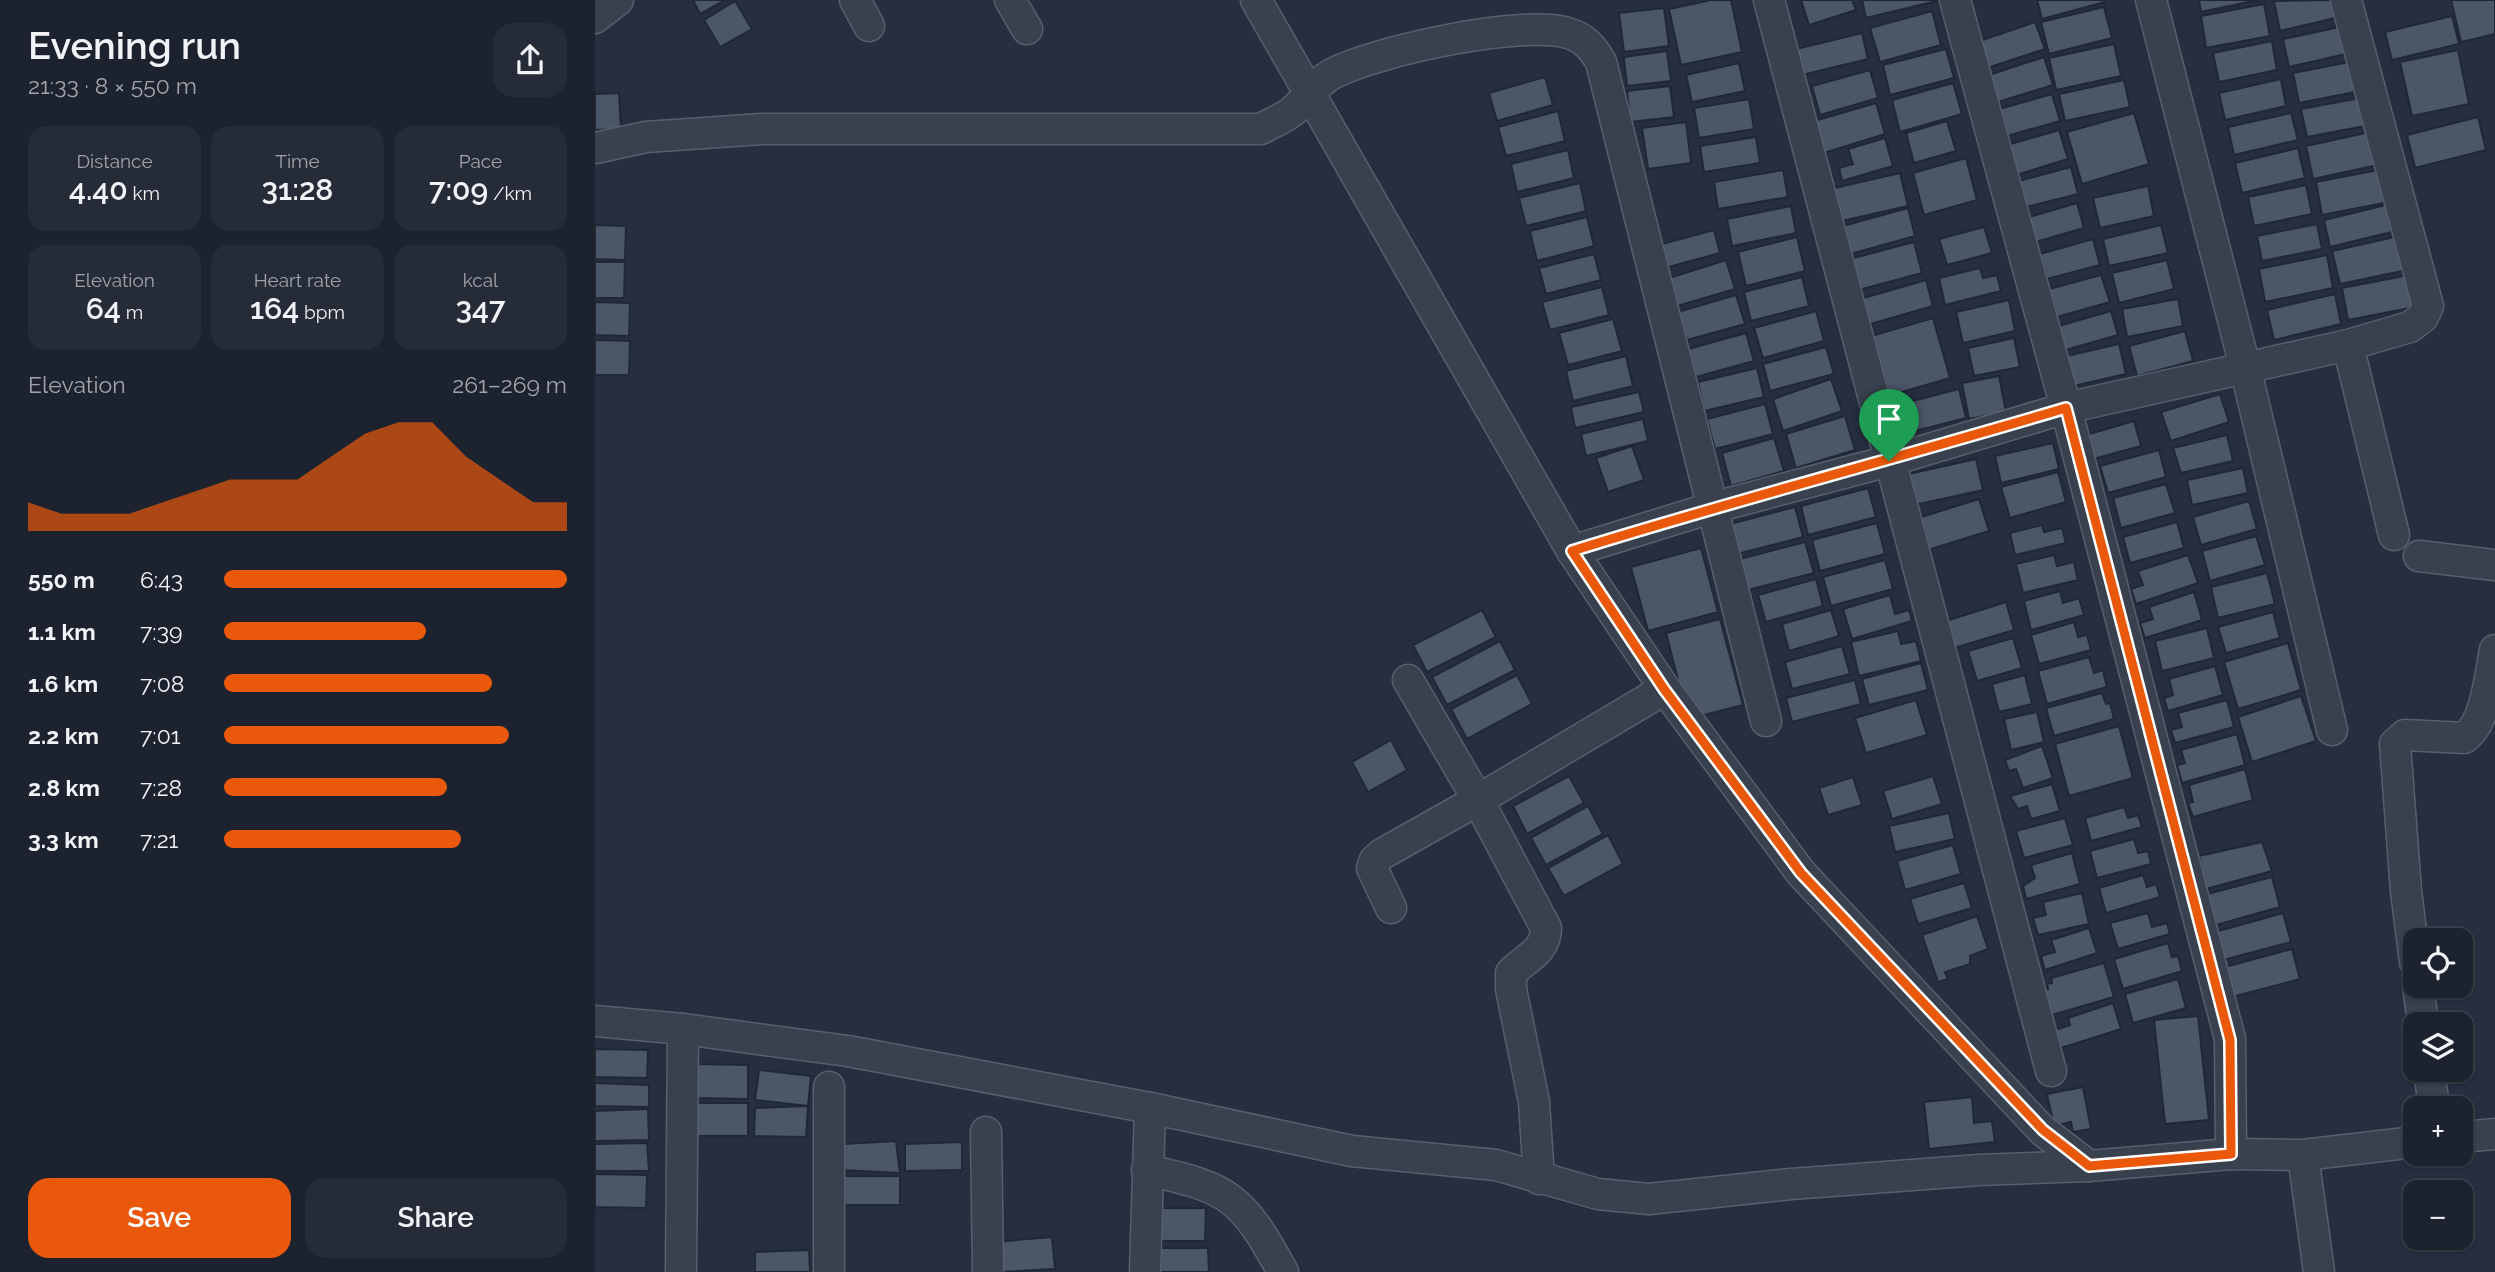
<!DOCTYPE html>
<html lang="en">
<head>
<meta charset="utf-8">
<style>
	:root { --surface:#1c232f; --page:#252b37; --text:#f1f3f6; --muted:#a0a4aa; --line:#3a404b; --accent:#ea580c }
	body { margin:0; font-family:Raleway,sans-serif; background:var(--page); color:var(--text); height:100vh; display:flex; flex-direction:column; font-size:26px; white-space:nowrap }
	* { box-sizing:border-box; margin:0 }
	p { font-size:23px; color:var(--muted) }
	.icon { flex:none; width:38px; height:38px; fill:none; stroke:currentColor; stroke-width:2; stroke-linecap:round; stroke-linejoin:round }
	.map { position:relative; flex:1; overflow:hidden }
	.side { display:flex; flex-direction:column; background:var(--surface); width:595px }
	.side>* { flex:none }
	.fabs { position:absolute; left:1808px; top:928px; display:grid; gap:14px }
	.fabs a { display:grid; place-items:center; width:70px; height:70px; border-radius:14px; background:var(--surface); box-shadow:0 2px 5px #0004,0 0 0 2px var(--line); font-size:35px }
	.pin { position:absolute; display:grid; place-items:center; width:60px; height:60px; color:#fff; margin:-72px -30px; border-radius:50% 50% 50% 0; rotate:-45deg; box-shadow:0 0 7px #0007 }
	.pin .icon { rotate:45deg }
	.round { display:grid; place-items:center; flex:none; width:74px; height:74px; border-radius:21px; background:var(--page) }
	.head { display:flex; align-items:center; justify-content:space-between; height:119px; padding:0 28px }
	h1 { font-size:38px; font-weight:600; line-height:52px }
	.stats { display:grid; grid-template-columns:repeat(3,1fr); gap:10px; height:119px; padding:7px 28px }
	.stats div { display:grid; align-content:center; border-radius:18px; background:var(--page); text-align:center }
	.stats b { font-size:30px; font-weight:600 }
	.stats small { font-size:19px; font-weight:400 }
	.stats p { font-size:19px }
	.chart { height:196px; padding:14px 28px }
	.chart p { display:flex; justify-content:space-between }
	.chart svg { width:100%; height:126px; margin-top:7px; fill:var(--accent); opacity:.7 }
	.cta { display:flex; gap:14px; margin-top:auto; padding:14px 28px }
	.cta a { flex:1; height:80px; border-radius:21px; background:var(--accent); color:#fff; font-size:28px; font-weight:600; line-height:80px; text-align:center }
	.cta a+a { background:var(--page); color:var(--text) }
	ul { padding:0 28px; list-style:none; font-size:23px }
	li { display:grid; grid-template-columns:112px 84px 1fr; align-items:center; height:52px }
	li i { height:18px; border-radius:9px; background:var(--accent) }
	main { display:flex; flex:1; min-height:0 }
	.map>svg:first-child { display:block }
</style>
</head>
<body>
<main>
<section class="side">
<div class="head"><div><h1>Evening run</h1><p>21:33 · 8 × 550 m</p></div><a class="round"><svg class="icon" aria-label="share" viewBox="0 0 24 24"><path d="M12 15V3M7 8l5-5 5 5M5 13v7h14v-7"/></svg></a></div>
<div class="stats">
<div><p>Distance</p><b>4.40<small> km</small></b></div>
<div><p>Time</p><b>31:28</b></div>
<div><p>Pace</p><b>7:09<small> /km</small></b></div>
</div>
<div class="stats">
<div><p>Elevation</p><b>64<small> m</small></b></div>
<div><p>Heart rate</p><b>164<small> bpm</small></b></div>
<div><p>kcal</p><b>347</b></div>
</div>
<div class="chart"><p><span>Elevation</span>261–269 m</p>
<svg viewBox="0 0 160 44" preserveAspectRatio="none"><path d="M0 44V34L10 38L20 38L30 38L40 34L50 30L60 26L70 26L80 26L90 18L100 10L110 6L120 6L130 18L140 26L150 34L160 34V44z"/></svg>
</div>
<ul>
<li><b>550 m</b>6:43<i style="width:100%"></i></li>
<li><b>1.1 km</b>7:39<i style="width:59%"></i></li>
<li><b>1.6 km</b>7:08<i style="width:78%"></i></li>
<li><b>2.2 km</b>7:01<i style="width:83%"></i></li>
<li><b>2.8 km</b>7:28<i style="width:65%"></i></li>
<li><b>3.3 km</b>7:21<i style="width:69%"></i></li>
</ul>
<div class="cta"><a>Save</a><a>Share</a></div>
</section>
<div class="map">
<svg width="1900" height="1272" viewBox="0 0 1900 1272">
	<rect width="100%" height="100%" fill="#252f3f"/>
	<g fill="#4b5668" stroke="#202836" stroke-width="2">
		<polygon points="98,0 130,0 105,14"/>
		<polygon points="1116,0 1136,0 1147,52 1086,65 1074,9"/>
		<polygon points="1206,0 1257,0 1261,10 1214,25"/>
		<polygon points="1267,0 1342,0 1342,1 1271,18"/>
		<polygon points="1442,0 1509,0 1510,2 1447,19"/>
		<polygon points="1604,0 1663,0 1606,12"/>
		<polygon points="1736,0 1740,18 1685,31 1679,1"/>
		<polygon points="1856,0 1900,0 1900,34 1866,42"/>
		<polygon points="140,1 157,29 125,47 109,20"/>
		<polygon points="1669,4 1675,36 1611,48 1606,16"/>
		<polygon points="1509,7 1517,38 1454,54 1446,22"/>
		<polygon points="1069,8 1074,46 1029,52 1024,13"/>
		<polygon points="1337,11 1346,45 1285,62 1275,28"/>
		<polygon points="1857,16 1864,44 1797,60 1790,32"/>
		<polygon points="1440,22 1450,49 1392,68 1382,42"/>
		<polygon points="1745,27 1751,54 1694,67 1688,39"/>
		<polygon points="1267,33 1273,59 1207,75 1201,49"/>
		<polygon points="1677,41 1682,70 1624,82 1618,53"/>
		<polygon points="1519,44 1526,76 1461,90 1454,58"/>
		<polygon points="1351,49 1359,78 1295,95 1288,65"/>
		<polygon points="1863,50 1874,104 1817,116 1805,62"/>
		<polygon points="1072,51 1076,81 1032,86 1029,57"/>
		<polygon points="1449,57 1458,85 1403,102 1394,75"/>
		<polygon points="1754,62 1760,92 1704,103 1698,73"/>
		<polygon points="1144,63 1150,91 1097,102 1091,75"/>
		<polygon points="1275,70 1283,98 1225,115 1217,86"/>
		<polygon points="950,77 958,105 902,121 894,93"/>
		<polygon points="1686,79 1691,106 1630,120 1624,93"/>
		<polygon points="1529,80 1535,107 1470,121 1464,94"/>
		<polygon points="1358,83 1367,114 1305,132 1297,100"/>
		<polygon points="1075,86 1079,117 1035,122 1032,91"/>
		<polygon points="24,93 26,129 0,130 0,94"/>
		<polygon points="1457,94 1465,121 1412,136 1404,109"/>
		<polygon points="1765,98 1770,126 1712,137 1706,109"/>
		<polygon points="1154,99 1159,129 1104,138 1099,108"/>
		<polygon points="1281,103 1290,134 1229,153 1219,121"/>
		<polygon points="963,111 970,141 911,156 903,127"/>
		<polygon points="1539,113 1554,164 1487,184 1472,132"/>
		<polygon points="1696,113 1703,140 1639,155 1633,127"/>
		<polygon points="1883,117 1891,150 1820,168 1812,135"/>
		<polygon points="1352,121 1361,151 1319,163 1311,133"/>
		<polygon points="1091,122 1096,163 1053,169 1047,128"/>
		<polygon points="1464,130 1473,159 1418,176 1409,146"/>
		<polygon points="1775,132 1783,165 1718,179 1711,146"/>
		<polygon points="1161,137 1165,163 1109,172 1105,146"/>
		<polygon points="1290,138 1298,166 1247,181 1244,168 1258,164 1253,149"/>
		<polygon points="1703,148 1710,178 1647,193 1640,163"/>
		<polygon points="973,150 979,178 922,192 916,164"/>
		<polygon points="1371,158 1382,200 1329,215 1318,173"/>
		<polygon points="1476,167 1483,194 1427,208 1420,182"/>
		<polygon points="1188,170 1193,197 1123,209 1119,182"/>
		<polygon points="1783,170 1789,203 1727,215 1721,182"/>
		<polygon points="1305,173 1313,206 1242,222 1235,189"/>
		<polygon points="985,183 991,211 931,226 924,198"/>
		<polygon points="1711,185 1717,214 1659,226 1653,197"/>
		<polygon points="1553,186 1559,216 1505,228 1498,198"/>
		<polygon points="1482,203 1489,228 1437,243 1431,218"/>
		<polygon points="1795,204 1801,231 1735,247 1729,220"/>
		<polygon points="1196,206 1201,233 1137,246 1132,219"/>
		<polygon points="1313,208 1320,236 1252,255 1244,227"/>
		<polygon points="992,217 999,246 942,261 935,231"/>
		<polygon points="1722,224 1727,249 1667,261 1662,236"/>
		<polygon points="0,225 31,226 30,260 0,259"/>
		<polygon points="1566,225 1573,253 1514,266 1508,239"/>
		<polygon points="1389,227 1397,253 1352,265 1344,239"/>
		<polygon points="1119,230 1125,253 1070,268 1063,245"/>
		<polygon points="1804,236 1812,270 1745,284 1737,251"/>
		<polygon points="1202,237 1210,271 1151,286 1143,252"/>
		<polygon points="1498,239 1505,265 1452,279 1445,254"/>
		<polygon points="1319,242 1327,273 1260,291 1251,260"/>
		<polygon points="999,254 1006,280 951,294 944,268"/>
		<polygon points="1732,255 1738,288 1670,302 1664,269"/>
		<polygon points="1131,260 1140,289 1079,307 1071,279"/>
		<polygon points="1572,260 1579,289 1524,303 1517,273"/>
		<polygon points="0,262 30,262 29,298 0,298"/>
		<polygon points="1385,268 1388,278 1402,275 1406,291 1350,305 1344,278"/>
		<polygon points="1506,275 1515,302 1462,317 1454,289"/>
		<polygon points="1814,275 1820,307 1753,320 1747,288"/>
		<polygon points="1207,277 1214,306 1156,321 1149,292"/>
		<polygon points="1331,280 1338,306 1272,325 1265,299"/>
		<polygon points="1007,287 1014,315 955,330 947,302"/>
		<polygon points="1740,294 1746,324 1679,340 1672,310"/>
		<polygon points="1141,295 1150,324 1092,340 1083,312"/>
		<polygon points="1583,299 1588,326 1532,337 1527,309"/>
		<polygon points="1414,300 1420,331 1368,343 1361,312"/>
		<polygon points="0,302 35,303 34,336 0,335"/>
		<polygon points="1221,311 1229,341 1168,358 1159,328"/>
		<polygon points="1516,311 1523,335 1467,351 1460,327"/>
		<polygon points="1338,318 1355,378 1290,397 1273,337"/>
		<polygon points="1018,319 1027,351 973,365 964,333"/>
		<polygon points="1590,331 1598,361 1542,376 1534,346"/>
		<polygon points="1151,333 1159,361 1101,377 1093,349"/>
		<polygon points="1419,338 1425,367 1379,376 1373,348"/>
		<polygon points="0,340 35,341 34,375 0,375"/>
		<polygon points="1524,344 1531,374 1474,387 1467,357"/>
		<polygon points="1231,347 1239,374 1175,391 1168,364"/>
		<polygon points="1031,356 1038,386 978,401 971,371"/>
		<polygon points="1162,368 1169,397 1109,411 1103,382"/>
		<polygon points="1404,376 1411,412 1374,419 1367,383"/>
		<polygon points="1236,379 1247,411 1188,431 1178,399"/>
		<polygon points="1364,389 1371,418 1297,437 1290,408"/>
		<polygon points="1044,392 1049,412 980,428 976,407"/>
		<polygon points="1625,394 1634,422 1576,441 1566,412"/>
		<polygon points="1170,404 1178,434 1120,449 1112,419"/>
		<polygon points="1250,416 1260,450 1201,468 1191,434"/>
		<polygon points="1048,419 1053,441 991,456 986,434"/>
		<polygon points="1539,421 1546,446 1491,461 1484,437"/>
		<polygon points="1632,435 1638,461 1586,473 1578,448"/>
		<polygon points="1179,438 1189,471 1136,486 1127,453"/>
		<polygon points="1458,443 1464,469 1406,483 1400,456"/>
		<polygon points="1037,446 1049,480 1013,492 1001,458"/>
		<polygon points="1564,450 1571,477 1513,493 1505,466"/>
		<polygon points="1381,459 1388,490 1315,506 1309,475"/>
		<polygon points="1648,468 1653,493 1597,505 1592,480"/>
		<polygon points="1463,472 1471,502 1415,518 1406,487"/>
		<polygon points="1571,484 1580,513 1526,528 1518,498"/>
		<polygon points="1273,488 1281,517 1213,535 1206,506"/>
		<polygon points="1384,499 1394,531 1333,550 1323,518"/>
		<polygon points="1654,501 1662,529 1606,545 1598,517"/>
		<polygon points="1200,507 1208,537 1138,555 1131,525"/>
		<polygon points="1582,522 1589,548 1535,563 1528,537"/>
		<polygon points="1282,523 1290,554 1225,571 1217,540"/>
		<polygon points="1447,525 1449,532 1467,528 1471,543 1420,555 1415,533"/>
		<polygon points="1661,536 1670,565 1615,581 1607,551"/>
		<polygon points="1210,542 1219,573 1149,591 1141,560"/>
		<polygon points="1106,548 1123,612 1053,631 1036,567"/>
		<polygon points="1459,555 1462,566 1479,562 1483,580 1428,593 1421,564"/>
		<polygon points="1593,555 1603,583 1541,604 1536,589 1548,585 1543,571"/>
		<polygon points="1290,560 1298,589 1236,606 1228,577"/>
		<polygon points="1672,573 1680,604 1623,618 1616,587"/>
		<polygon points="1221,579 1228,606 1171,622 1163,595"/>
		<polygon points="1465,591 1468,603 1484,598 1489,615 1436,630 1429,601"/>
		<polygon points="1599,592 1607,620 1550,638 1545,623 1558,619 1554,607"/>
		<polygon points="1295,595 1300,614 1314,610 1317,621 1257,639 1248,609"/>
		<polygon points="1411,602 1419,630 1359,648 1351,621"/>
		<polygon points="887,610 901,637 832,672 818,645"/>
		<polygon points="1236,610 1244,636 1194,651 1187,624"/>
		<polygon points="1678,612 1685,638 1631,653 1623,627"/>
		<polygon points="1125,619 1148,705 1093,719 1071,633"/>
		<polygon points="1479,622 1483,637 1492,635 1496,650 1444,664 1436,635"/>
		<polygon points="1612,628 1619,658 1567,671 1560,641"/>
		<polygon points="1303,631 1306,644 1321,641 1326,661 1264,676 1256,642"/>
		<polygon points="1418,638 1427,668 1382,681 1373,651"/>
		<polygon points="905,641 920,670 852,705 837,677"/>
		<polygon points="1693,643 1706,690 1643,709 1629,662"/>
		<polygon points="1247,646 1255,674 1197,689 1190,662"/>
		<polygon points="1494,657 1499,673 1508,670 1512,687 1452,704 1443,671"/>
		<polygon points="1326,663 1333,690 1274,705 1267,679"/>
		<polygon points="1620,666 1628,695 1573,711 1569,698 1578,695 1574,679"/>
		<polygon points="922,675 937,704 872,739 856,709"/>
		<polygon points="1430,675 1437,704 1404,712 1397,684"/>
		<polygon points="1260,680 1266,704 1197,722 1191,698"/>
		<polygon points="1507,693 1511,704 1515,703 1519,719 1459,736 1451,708"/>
		<polygon points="1706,696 1721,741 1657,762 1643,717"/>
		<polygon points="1321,700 1332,735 1271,753 1260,718"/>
		<polygon points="1632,700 1639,727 1580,743 1576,730 1587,727 1583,713"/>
		<polygon points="1442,712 1449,742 1416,750 1409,719"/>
		<polygon points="1524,726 1538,778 1474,796 1460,744"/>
		<polygon points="1642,734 1650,765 1587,783 1582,765 1590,763 1586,750"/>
		<polygon points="796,740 812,770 773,792 757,762"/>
		<polygon points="1447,746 1458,778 1428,788 1421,769 1414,771 1410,760"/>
		<polygon points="1650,769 1658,800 1598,817 1593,803 1598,802 1594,785"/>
		<polygon points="974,776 989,803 932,834 918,806"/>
		<polygon points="1338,776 1347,804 1297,819 1288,791"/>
		<polygon points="1258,777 1267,805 1233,815 1224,788"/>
		<polygon points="1457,784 1465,811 1436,819 1432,806 1423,809 1415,796"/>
		<polygon points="993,806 1008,834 951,865 936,838"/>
		<polygon points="1529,807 1533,818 1543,815 1547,827 1496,841 1490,818"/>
		<polygon points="1354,813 1360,839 1300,852 1294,826"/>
		<polygon points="1470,818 1478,845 1429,858 1421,831"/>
		<polygon points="1013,835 1028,864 969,896 953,868"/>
		<polygon points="1539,839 1543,853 1553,851 1556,864 1502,878 1495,851"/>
		<polygon points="1667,842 1677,871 1611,889 1604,856"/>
		<polygon points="1358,845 1366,874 1310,890 1302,861"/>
		<polygon points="1477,853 1485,884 1431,899 1428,886 1440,878 1436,865"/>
		<polygon points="1548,875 1552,887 1561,884 1565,897 1511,913 1504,888"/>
		<polygon points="1677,877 1685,907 1621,925 1612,894"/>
		<polygon points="1369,883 1377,908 1323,924 1315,899"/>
		<polygon points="1487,893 1494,924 1443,935 1438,918 1451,915 1448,902"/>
		<polygon points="1553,913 1557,927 1572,923 1575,934 1523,949 1515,923"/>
		<polygon points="1688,913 1696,942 1628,960 1620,932"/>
		<polygon points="1382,916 1393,949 1375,956 1375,964 1350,972 1353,979 1343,982 1327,935"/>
		<polygon points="1494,928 1502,953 1450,970 1446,956 1460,952 1456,940"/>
		<polygon points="1573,943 1577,957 1583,956 1587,971 1528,989 1519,959"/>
		<polygon points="1697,949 1705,979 1637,997 1630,967"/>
		<polygon points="1509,963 1519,997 1450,1017 1443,992 1453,989 1452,984 1457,983 1456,978"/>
		<polygon points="1583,979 1591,1008 1538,1023 1530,994"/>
		<polygon points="1518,1003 1526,1029 1466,1048 1460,1030 1475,1025 1473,1018"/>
		<polygon points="1603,1016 1614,1120 1570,1124 1559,1020"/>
		<polygon points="0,1049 53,1050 52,1078 0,1077"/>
		<polygon points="101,1064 153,1065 153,1099 100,1098"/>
		<polygon points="164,1070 216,1076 213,1106 160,1100"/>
		<polygon points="0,1083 54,1085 54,1107 0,1106"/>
		<polygon points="1488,1087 1496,1129 1478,1132 1476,1122 1459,1126 1452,1094"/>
		<polygon points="1377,1097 1379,1123 1397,1121 1400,1142 1334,1149 1329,1102"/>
		<rect x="99" y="1103" width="54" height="33"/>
		<polygon points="213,1106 211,1137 159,1136 160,1108"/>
		<polygon points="53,1109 54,1140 0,1141 0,1111"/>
		<polygon points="301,1141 305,1173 247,1170 248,1144"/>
		<polygon points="367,1142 367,1170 310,1171 310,1144"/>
		<polygon points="52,1143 54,1171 0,1171 0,1144"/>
		<polygon points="0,1174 52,1175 51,1208 0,1207"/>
		<rect x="247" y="1176" width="58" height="29"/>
		<polygon points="563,1208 611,1208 610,1241 563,1241"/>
		<polygon points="457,1237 460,1269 402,1272 399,1242"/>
		<polygon points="559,1248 613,1248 614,1272 559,1272"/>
		<polygon points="214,1250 215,1272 160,1272 160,1252"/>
	</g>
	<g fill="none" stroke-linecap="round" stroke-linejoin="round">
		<g stroke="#575f6d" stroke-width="33">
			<g id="street">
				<polyline points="260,0 274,26"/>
				<polyline points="415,0 432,29"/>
				<polyline points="661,0 977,551 1070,689 1206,873 1448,1131 1494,1166"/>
				<polyline points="1174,0 1456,1071"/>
				<polyline points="1360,0 1471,408 1635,1039 1636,1154"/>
				<polyline points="1556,0 1650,367 1737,730"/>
				<polyline points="0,18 23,0"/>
				<path d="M0 148 51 137 167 129H666C676 123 690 118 699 110 712 98 720 84 737 74 780 51 931 18 976 34 992 40 998 49 1006 62L1171 721"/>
				<polyline points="1753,345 1799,535"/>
				<polyline points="977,551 1116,508 1294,461 1471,408 1753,345 1815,327 1828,317 1833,306 1751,0"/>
				<polyline points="1824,556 1900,565"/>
				<path d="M813 680 883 800 951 928C951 952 930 958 916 973V989L939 1102 944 1179"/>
				<polyline points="796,908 777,868 780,860 787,854 883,800 1070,689"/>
				<path d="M1820 962 1811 891 1800 744 1810 735 1869 738C1891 724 1895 675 1900 650"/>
				<polyline points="1823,985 1828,1024"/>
				<polyline points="0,1021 88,1029 253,1051 555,1108 757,1151 901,1165 1003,1194 1054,1199 1196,1184 1384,1170 1494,1166 1636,1154 1708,1155 1820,1142"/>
				<polyline points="1834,1069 1839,1108"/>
				<polyline points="391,1132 393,1272"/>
				<polyline points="1866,1137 1900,1134"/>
				<polyline points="1708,1155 1724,1272"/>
				<path d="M552 1170C635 1188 647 1197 688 1272"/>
				<polyline points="86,1272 88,1029"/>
				<polyline points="234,1272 234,1087"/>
				<polyline points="550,1272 555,1108"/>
			</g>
		</g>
		<use href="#street" stroke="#39414f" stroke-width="30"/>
	</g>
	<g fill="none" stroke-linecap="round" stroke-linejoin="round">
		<g stroke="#fff" stroke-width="14">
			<path id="route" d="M1471 408 1635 1040 1636 1154 1494 1166 1448 1130 1206 873 1069 689 977 551C1140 500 1307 457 1471 408Z"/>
		</g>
		<use href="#route" stroke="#ea580c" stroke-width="9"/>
	</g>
</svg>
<div class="fabs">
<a><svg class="icon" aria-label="locate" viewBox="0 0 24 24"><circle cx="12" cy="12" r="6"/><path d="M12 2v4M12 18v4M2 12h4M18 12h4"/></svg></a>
<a><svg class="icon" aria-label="layers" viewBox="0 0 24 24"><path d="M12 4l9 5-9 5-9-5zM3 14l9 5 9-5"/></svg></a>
<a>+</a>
<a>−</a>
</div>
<div class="pin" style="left:1294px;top:461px;background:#1e9e55"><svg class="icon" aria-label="arrive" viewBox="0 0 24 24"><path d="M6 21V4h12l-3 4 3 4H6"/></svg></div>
</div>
</main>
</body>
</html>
